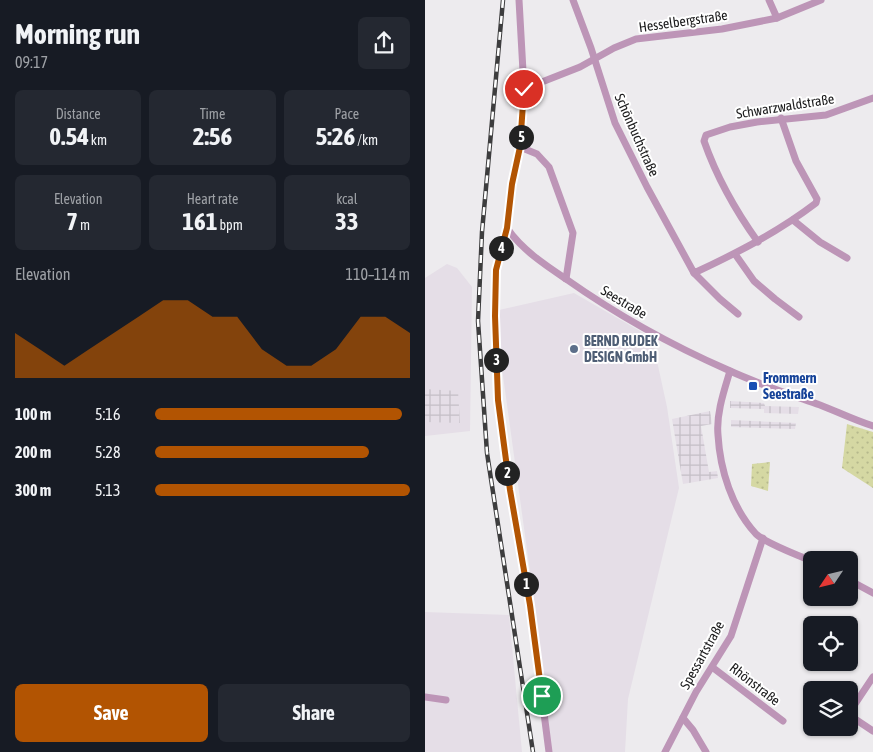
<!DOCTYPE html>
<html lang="en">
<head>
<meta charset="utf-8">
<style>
	:root { --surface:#171b24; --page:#242831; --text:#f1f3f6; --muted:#9ea1a6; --accent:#b25402 }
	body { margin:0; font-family:"Asap Condensed",sans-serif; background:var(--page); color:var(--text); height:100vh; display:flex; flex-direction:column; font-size:19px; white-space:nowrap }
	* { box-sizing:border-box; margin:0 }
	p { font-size:16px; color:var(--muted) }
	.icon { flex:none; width:28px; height:28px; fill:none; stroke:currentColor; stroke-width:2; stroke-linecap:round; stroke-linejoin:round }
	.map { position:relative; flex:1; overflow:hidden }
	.drawer { display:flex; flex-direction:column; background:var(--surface); width:425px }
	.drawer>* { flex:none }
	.needle { width:32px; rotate:235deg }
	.controls { position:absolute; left:378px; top:551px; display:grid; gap:10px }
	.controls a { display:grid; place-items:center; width:55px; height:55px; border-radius:8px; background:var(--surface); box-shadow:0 1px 4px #0004; font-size:25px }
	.pin { position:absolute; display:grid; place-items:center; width:42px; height:42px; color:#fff; margin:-21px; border:2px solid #fff; border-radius:50%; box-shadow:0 1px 5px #0007 }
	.km { position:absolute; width:25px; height:25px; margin:-12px; border-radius:50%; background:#222; color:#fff; font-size:14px; line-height:25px; text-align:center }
	.round { display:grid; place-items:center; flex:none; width:52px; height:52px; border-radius:8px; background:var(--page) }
	.headline { display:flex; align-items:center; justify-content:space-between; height:85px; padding:0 15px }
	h1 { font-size:28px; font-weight:700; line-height:38px }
	.figures { display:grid; grid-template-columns:repeat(3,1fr); gap:8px; height:85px; padding:5px 15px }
	.figures div { display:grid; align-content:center; border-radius:8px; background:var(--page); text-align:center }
	.figures b { font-size:25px; font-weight:700 }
	.figures small { font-size:14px; font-weight:400 }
	.figures p { font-size:14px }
	.chart { height:140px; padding:10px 15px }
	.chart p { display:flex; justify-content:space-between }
	.chart svg { width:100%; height:90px; margin-top:5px; fill:var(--accent); opacity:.7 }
	.button { display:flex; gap:10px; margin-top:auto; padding:10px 15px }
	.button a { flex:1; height:58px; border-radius:8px; background:var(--accent); color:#fff; font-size:20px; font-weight:700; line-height:58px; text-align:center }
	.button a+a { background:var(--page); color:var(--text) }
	ul { padding:0 15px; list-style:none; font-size:16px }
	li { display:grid; grid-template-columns:80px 60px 1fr; align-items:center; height:38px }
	li i { height:12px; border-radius:6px; background:var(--accent) }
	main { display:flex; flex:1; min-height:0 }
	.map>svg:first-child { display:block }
</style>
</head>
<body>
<main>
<section class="drawer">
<div class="headline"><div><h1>Morning run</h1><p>09:17</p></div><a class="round"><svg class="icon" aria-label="share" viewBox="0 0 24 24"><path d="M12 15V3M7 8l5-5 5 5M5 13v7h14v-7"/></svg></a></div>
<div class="figures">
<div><p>Distance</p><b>0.54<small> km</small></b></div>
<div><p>Time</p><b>2:56</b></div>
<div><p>Pace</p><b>5:26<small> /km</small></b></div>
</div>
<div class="figures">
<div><p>Elevation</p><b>7<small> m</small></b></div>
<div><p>Heart rate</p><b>161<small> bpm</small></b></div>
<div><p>kcal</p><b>33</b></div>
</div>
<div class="chart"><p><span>Elevation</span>110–114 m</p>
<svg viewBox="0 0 160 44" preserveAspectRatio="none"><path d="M0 44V22L10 30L20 38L30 30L40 22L50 14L60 6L70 6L80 14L90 14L100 30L110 38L120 38L130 30L140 14L150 14L160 22V44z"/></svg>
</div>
<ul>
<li><b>100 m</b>5:16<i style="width:97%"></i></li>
<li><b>200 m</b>5:28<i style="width:84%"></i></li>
<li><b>300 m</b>5:13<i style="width:100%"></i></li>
</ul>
<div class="button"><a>Save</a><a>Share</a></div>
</section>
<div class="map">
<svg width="448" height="752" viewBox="0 0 448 752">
	<defs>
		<pattern id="industrial-grid" width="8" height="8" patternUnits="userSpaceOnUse" patternTransform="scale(1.25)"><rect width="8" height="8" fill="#e5dee7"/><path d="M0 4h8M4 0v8" fill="none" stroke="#c4bec6"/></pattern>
		<pattern id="park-dots" width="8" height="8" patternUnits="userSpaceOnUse" patternTransform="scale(1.25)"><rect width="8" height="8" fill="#d5d8a3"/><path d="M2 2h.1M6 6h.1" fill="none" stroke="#b6b98c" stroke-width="1.8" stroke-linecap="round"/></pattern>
	</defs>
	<rect width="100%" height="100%" fill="#edebee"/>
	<g fill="#e5dee7">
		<polygon points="22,264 32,268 47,287 45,431 0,436 0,278"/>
		<polygon points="149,293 227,338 242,407 254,488 203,699 200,752 126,752 111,615 75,354 74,310"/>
		<polygon points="0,612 84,615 97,752 0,752"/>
	</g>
	<g fill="url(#industrial-grid)">
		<polygon points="0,389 33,391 35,423 0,422"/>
		<polygon points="305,401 339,403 340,406 374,407 373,414 339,413 339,409 305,408"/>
		<polygon points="285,411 287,424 276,426 284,472 292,471 293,478 258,484 247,419"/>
		<polygon points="306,420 371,423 370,429 306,427"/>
	</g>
	<g fill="url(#park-dots)">
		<polygon points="422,424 448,432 448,488 417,468"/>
		<polygon points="345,462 343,491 326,486 327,464"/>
	</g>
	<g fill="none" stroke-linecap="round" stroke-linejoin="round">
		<g stroke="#bd95b7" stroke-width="7">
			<polyline points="94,0 99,89 95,147 87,184 82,228 71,270 70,316 73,400 85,490 105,605 124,752"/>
			<path d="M148 0 166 48 190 123 222 187 269 273C312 253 353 232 391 203L392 199 371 161 356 118"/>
			<polyline points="344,0 352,18"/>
			<polyline points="99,89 155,67 189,48 211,39 297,29 352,18 396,0"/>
			<polyline points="95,147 112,154 124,167 148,233 141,279"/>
			<polyline points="368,220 395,242 422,258"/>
			<path d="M82 228C96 249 120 265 141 279 192 315 246 345 303 370 333 384 364 394 395 405 413 412 429 420 448 426"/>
			<path d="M333 242C310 210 292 178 279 141L281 135 305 127 332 122 401 115 448 98"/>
			<polyline points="310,254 329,281 350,299 374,317"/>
			<polyline points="269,273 295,299 313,314"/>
			<path d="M305 371C299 391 291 414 293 435 295 470 307 508 331 534 340 543 373 555 386 561"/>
			<polyline points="424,580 448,593"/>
			<polyline points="287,667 358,721"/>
			<polyline points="0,697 21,700"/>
			<polyline points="424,713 448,677"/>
			<polyline points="424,715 448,731"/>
			<polyline points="258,718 268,730 281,752"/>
			<polyline points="240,752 271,692 306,636 338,538"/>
		</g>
		<g stroke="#3d3d3e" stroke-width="4.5">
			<polyline id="rail" points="78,0 57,232 53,321 62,453 108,752"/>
		</g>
		<use href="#rail" stroke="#fff" stroke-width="2.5" stroke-dasharray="8" stroke-linecap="butt"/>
	</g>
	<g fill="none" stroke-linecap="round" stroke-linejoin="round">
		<g stroke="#fff" stroke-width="10">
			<polyline id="route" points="99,89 95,147 87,184 82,228 71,270 70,316 73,400 85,490 105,605 117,696"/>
		</g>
		<use href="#route" stroke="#b25402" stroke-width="6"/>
	</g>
	<circle fill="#5c6f8a" stroke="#fff" stroke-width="2" cx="149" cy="349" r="5"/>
	<rect fill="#1a4fb4" stroke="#fff" stroke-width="2" x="323" y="381" width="10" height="10" rx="2.5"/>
	<g text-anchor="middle" stroke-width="4" stroke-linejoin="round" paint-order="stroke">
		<g font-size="14" fill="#1b1b1c" stroke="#fff">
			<text transform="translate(258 21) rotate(-8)" y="5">Hesselbergstraße</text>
			<text transform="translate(360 106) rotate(-9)" y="5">Schwarzwaldstraße</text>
			<text transform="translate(212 135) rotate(66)" y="5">Schönbuchstraße</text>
			<text transform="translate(199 302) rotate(31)" y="5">Seestraße</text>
			<text transform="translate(277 655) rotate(-61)" y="5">Spessartstraße</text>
			<text transform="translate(330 684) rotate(38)" y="5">Rhönstraße</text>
		</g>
		<g font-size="14" font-weight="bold" fill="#4e5e75" stroke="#fff" text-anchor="start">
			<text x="159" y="346">BERND RUDEK<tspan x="159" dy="16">DESIGN GmbH</tspan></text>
		</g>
		<g font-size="14" font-weight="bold" fill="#164399" stroke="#fff" text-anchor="start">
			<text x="338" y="383">Frommern<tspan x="338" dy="16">Seestraße</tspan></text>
		</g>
	</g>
</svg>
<div class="controls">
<a><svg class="needle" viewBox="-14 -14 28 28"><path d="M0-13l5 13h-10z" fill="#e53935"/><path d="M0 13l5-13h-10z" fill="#9ea1a6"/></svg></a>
<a><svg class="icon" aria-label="locate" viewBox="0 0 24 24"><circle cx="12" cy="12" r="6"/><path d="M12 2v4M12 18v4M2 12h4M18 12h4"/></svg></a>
<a><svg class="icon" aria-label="layers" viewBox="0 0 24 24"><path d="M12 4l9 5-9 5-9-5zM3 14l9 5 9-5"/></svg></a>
</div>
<div class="pin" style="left:117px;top:696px;background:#1e9e55"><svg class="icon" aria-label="arrive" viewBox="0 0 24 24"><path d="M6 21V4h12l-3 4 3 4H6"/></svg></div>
<div class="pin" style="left:99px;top:89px;background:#d93025"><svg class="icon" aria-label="check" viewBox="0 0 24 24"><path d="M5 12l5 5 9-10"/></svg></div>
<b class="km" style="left:101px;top:584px">1</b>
<b class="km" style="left:82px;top:473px">2</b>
<b class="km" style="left:71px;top:360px">3</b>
<b class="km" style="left:76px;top:248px">4</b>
<b class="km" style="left:96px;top:137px">5</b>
</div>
</main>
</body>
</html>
